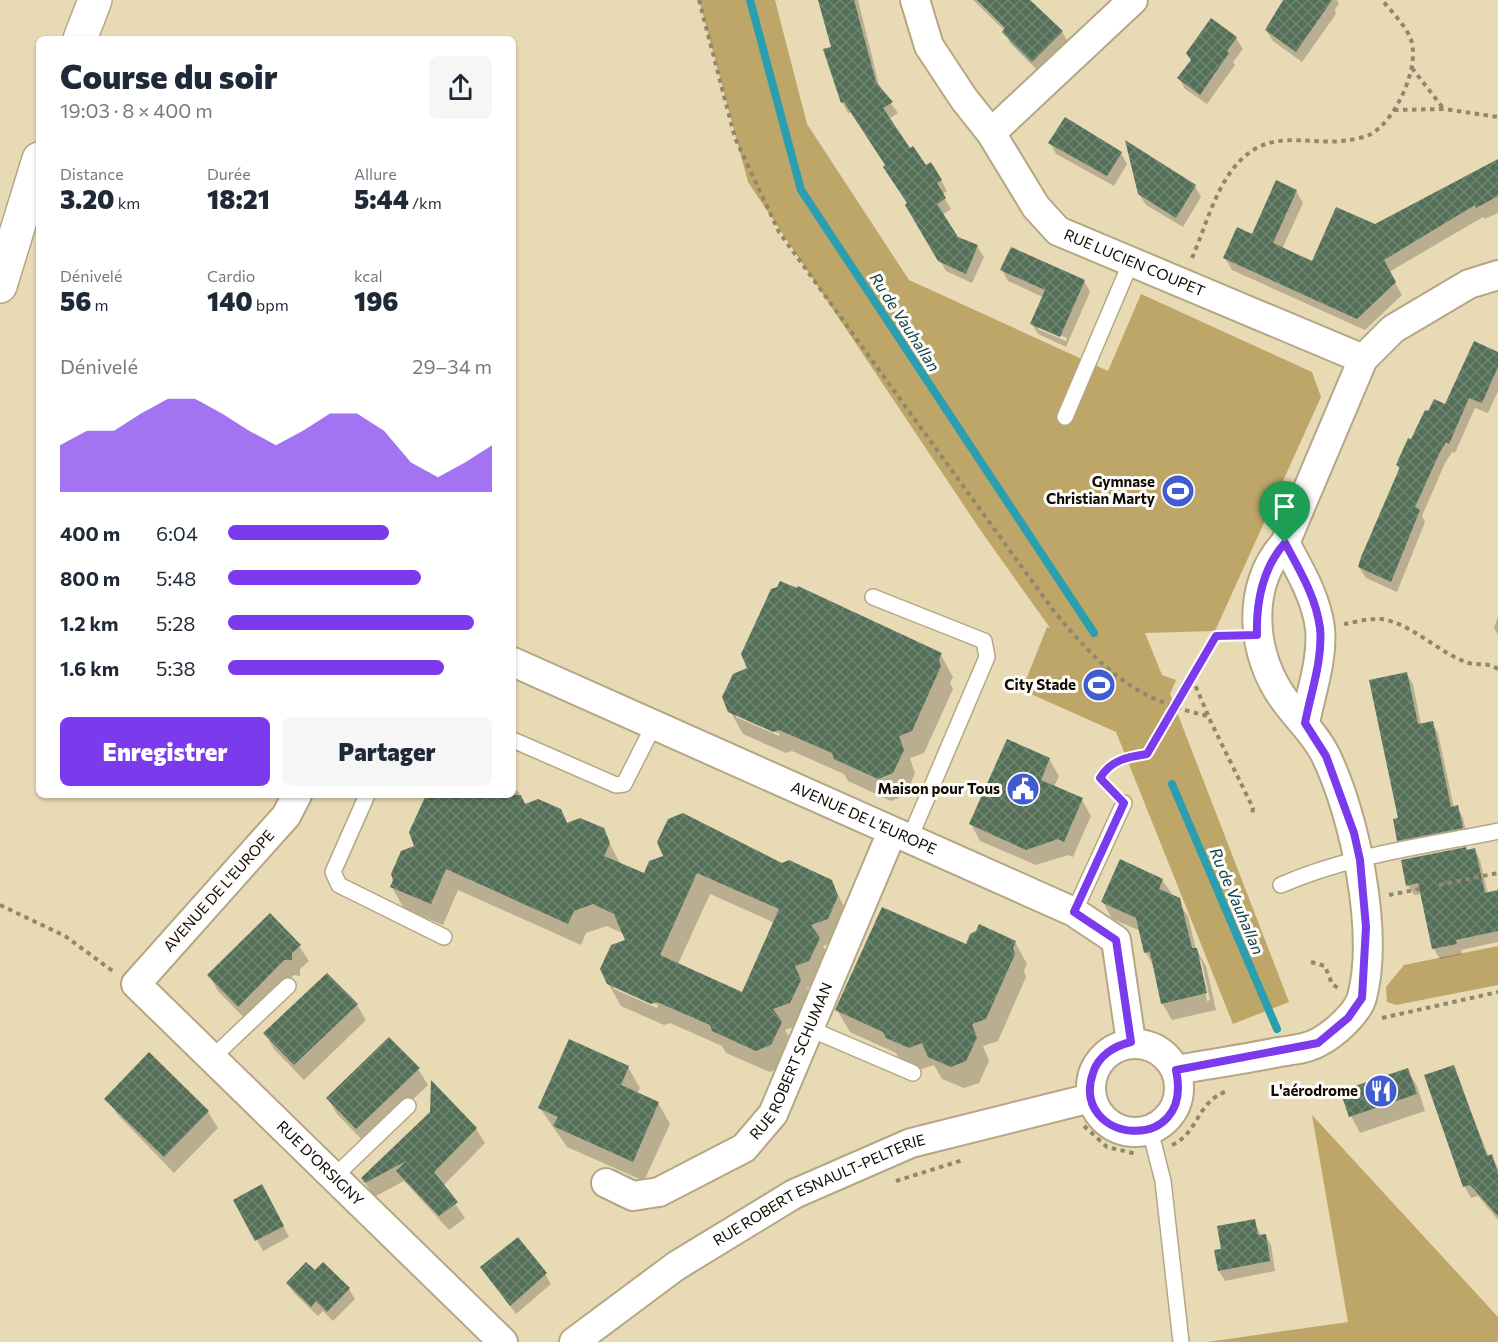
<!DOCTYPE html>
<html lang="fr">
<head>
<meta charset="utf-8">
<style>
	:root { --surface:#fff; --page:#f6f6f7; --text:#1f2937; --muted:#747a83; --accent:#7c3aed }
	body { margin:0; font-family:Commissioner,sans-serif; background:var(--page); color:var(--text); height:100vh; display:flex; flex-direction:column; font-size:22px; white-space:nowrap }
	* { box-sizing:border-box; margin:0 }
	p { font-size:20px; color:var(--muted) }
	.icon { flex:none; width:33px; height:33px; fill:none; stroke:currentColor; stroke-width:2; stroke-linecap:round; stroke-linejoin:round }
	.map { position:relative; flex:1; overflow:hidden }
	.sheet { position:absolute; left:36px; top:36px; width:480px; height:762px; display:flex; flex-direction:column; background:var(--surface); border-radius:9px; box-shadow:0 2px 4px #0004 }
	.sheet>* { flex:none }
	.pin { position:absolute; display:grid; place-items:center; width:51px; height:51px; color:#fff; margin:-62px -26px; border-radius:50% 50% 50% 0; rotate:-45deg; box-shadow:0 0 6px #0007 }
	.pin .icon { rotate:45deg }
	.round { display:grid; place-items:center; flex:none; width:63px; height:63px; border-radius:9px; background:var(--page) }
	.summary { display:flex; align-items:center; justify-content:space-between; height:102px; padding:0 24px }
	h1 { font-size:33px; font-weight:800; line-height:45px }
	.metrics { display:grid; grid-template-columns:repeat(3,1fr); gap:9px; height:102px; padding:6px 24px }
	.metrics div { display:grid; align-content:center }
	.metrics b { font-size:26px; font-weight:800 }
	.metrics small { font-size:16px; font-weight:400 }
	.metrics p { font-size:16px }
	.chart { height:168px; padding:12px 24px }
	.chart p { display:flex; justify-content:space-between }
	.chart svg { width:100%; height:108px; margin-top:6px; fill:var(--accent); opacity:.7 }
	.action { display:flex; gap:12px; margin-top:auto; padding:12px 24px }
	.action a { flex:1; height:69px; border-radius:9px; background:var(--accent); color:#fff; font-size:24px; font-weight:800; line-height:69px; text-align:center }
	.action a+a { background:var(--page); color:var(--text) }
	ul { padding:0 24px; list-style:none; font-size:20px }
	li { display:grid; grid-template-columns:96px 72px 1fr; align-items:center; height:45px }
	li i { height:15px; border-radius:8px; background:var(--accent) }
	.map>svg:first-child { display:block }
</style>
</head>
<body>
<div class="map">
<svg width="1498" height="1342" viewBox="0 0 1498 1342">
	<defs>
		<pattern id="building-cross-hatch" width="8" height="8" patternUnits="userSpaceOnUse" patternTransform="scale(1.5)"><rect width="8" height="8" fill="#547058"/><path d="M0 0l8 8M0 8l8-8" fill="none" stroke="#728573"/></pattern>
	</defs>
	<rect width="100%" height="100%" fill="#e9dab6"/>
	<g fill="#bea668">
		<polygon points="699,0 775,0 807,124 909,280 1108,371 1141,294 1312,372 1321,397 1215,631 1145,633 1162,675 1176,680 1170,694 1289,1002 1233,1024 1116,732 1022,690 1047,627 1050,628 981,531 748,182"/>
		<polygon points="1498,946 1498,985 1396,1005 1387,1002 1386,987 1404,965"/>
		<polygon points="1312,1115 1498,1317 1498,1342 1207,1342 1348,1322"/>
	</g>
	<g fill="#0003" fill-rule="evenodd">
		<polygon points="819,0 858,0 880,89 898,113 889,119 910,150 941,180 947,191 942,194 951,209 942,215 957,238 977,246 984,257 972,283 946,271 887,166 852,112 848,113 842,102 833,48"/>
		<polygon points="973,0 1028,0 1062,32 1068,42 1039,72 1010,43 1005,31"/>
		<polygon points="1286,0 1337,0 1339,4 1335,9 1336,14 1302,62 1273,41 1266,30"/>
		<polygon points="1211,20 1236,38 1243,49 1233,62 1235,65 1207,104 1185,89 1179,78 1192,61"/>
		<polygon points="1050,143 1121,153 1127,164 1114,186 1056,154"/>
		<polygon points="1498,161 1498,213 1485,219 1483,217 1389,272 1402,295 1365,330 1232,270 1225,258 1253,236 1296,191 1303,203 1282,249 1312,263 1375,226"/>
		<polygon points="1195,186 1201,197 1183,227 1146,205 1139,194"/>
		<path d="M1002 270 1084 281 1090 292 1066 347 1038 334 1031 323 1043 297 1008 281ZM1038 326 1067 338 1066 341 1038 329Z"/>
		<polygon points="1498,354 1498,391 1488,413 1475,408 1455,453 1452,452 1445,463 1422,516 1425,522 1397,592 1366,578 1359,567 1400,471 1397,465 1429,413 1446,406"/>
		<polygon points="1498,616 1498,635 1494,628"/>
		<path d="M941 655 953 677 950 683 953 689 924 753 910 758 915 773 906 795 891 801 848 781 844 774 792 751 786 753 743 734 730 711ZM736 714 780 734 779 736 736 717Z"/>
		<polygon points="1406,673 1413,684 1421,725 1432,723 1438,733 1454,808 1457,807 1463,818 1468,839 1405,851 1399,840"/>
		<polygon points="1049,759 1059,776 1054,787 1082,800 1091,816 1073,857 1068,855 1036,865 980,841 971,824"/>
		<path d="M513 789 518 791 526 805 560 810 568 824 602 829 621 865 644 875 782 864 831 881 850 918 840 940 823 946 831 961 821 982 807 988 812 1002 802 1024 785 1030 794 1045 784 1067 770 1072 726 1053 722 1046 670 1023 664 1025 621 1006 608 983 627 941 624 934 607 926 586 933 581 945 458 890 443 925 404 909 392 887 416 846 428 795H513ZM710 894 775 923 743 993 678 964ZM614 985 658 1005 657 1008 614 989Z"/>
		<polygon points="1475,850 1480,860 1488,894 1498,891 1498,942 1461,950 1462,954 1440,959 1434,949 1422,894 1414,895 1408,885"/>
		<path d="M1162 880 1188 916 1196 949 1206 966 1216 1010 1172 1020 1162 1003 1155 968 1146 953 1141 931 1112 919 1103 902ZM1198 957 1202 963 1210 1000 1207 1001Z"/>
		<polygon points="1015,942 1027,964 1024,971 1026,977 998,1041 983,1046 989,1061 979,1083 964,1088 942,1079 934,1065 922,1069 900,1060 896,1053 850,1032 837,1010 966,946"/>
		<polygon points="299,946 309,961 300,969 300,976 294,975 248,1022 218,991 209,975"/>
		<polygon points="357,1005 366,1020 304,1080 274,1049 265,1033"/>
		<polygon points="628,1067 640,1088 637,1094 658,1103 670,1124 644,1181 567,1147 540,1108"/>
		<polygon points="1453,1067 1489,1157 1491,1156 1498,1168 1498,1220 1478,1196 1471,1198 1465,1187"/>
		<polygon points="418,1069 428,1085 366,1144 337,1114 328,1098"/>
		<polygon points="1407,1070 1417,1086 1425,1111 1360,1133 1351,1116"/>
		<polygon points="107,1097 208,1112 218,1128 174,1173 117,1114"/>
		<polygon points="476,1129 485,1143 443,1186 465,1218 449,1230 404,1181 374,1197 363,1179"/>
		<polygon points="268,1197 289,1237 263,1251 235,1200"/>
		<polygon points="1254,1220 1261,1236 1265,1235 1271,1245 1275,1271 1225,1281 1219,1271 1222,1250"/>
		<polygon points="482,1267 545,1274 551,1284 516,1314"/>
		<polygon points="288,1283 349,1289 355,1299 333,1321 323,1311 318,1316 294,1293"/>
	</g>
	<g fill="none" stroke-linecap="round" stroke-linejoin="round">
		<g stroke="#2b9faf" stroke-width="8">
			<polyline points="750,0 801,190 1094,633"/>
			<polyline points="1172,784 1277,1029"/>
		</g>
	</g>
	<g fill="url(#building-cross-hatch)" fill-rule="evenodd">
		<polygon points="818,0 854,0 876,82 893,102 883,108 910,148 913,146 926,165 931,162 942,180 937,183 946,198 937,204 958,237 978,245 966,274 938,261 905,205 907,203 883,167 885,165 844,102 841,103 823,49 831,47"/>
		<polygon points="977,0 1030,0 1063,31 1032,62 1002,32 1005,28"/>
		<polygon points="1283,0 1332,0 1296,52 1265,30"/>
		<polygon points="1211,18 1237,37 1227,51 1229,53 1200,95 1177,78 1191,60 1186,53"/>
		<polygon points="1065,117 1122,152 1107,176 1048,143"/>
		<polygon points="1125,140 1196,185 1176,218 1138,194"/>
		<polygon points="1498,159 1498,196 1476,208 1475,205 1384,260 1396,282 1357,319 1223,258 1237,227 1252,234 1276,180 1297,190 1273,243 1312,261 1336,207 1375,224"/>
		<polygon points="1011,247 1085,280 1060,337 1030,324 1045,290 1000,270"/>
		<polygon points="1474,341 1498,352 1498,367 1482,403 1469,398 1449,444 1446,442 1440,452 1415,507 1420,510 1391,582 1358,567 1361,557 1400,467 1396,465 1408,438 1411,439 1425,410 1428,411 1434,399 1445,404"/>
		<polygon points="780,581 797,588 798,586 942,653 939,660 941,666 912,731 899,736 904,750 893,773 878,779 834,759 832,753 779,730 773,732 728,712 722,697 733,674 747,668 741,654 771,589 777,587"/>
		<polygon points="1407,672 1418,724 1433,721 1451,807 1458,805 1463,828 1397,841 1393,819 1398,818 1369,680"/>
		<polygon points="1007,739 1050,758 1041,780 1083,798 1064,842 1058,839 1026,850 969,824"/>
		<path d="M426 795H521L525 804 538 799 561 809 567 823 580 818 604 828 610 843 604 856 644 873 649 861 663 856 657 842 668 819 683 813 782 863 789 860 832 880 838 896 828 919 811 925 820 938 809 961 795 966 801 980 790 1003 773 1009 782 1022 771 1045 756 1051 712 1031 710 1025 657 1002 651 1004 607 984 600 969 611 945 625 940 614 914 593 904 574 911 568 924 446 869 431 904 390 887 393 880 391 874 401 851 414 846 409 832ZM697 873 779 909 742 992 660 955Z"/>
		<polygon points="1466,847 1467,850 1475,848 1485,893 1498,890 1498,931 1456,940 1457,944 1432,949 1418,883 1406,886 1401,860"/>
		<polygon points="1120,859 1163,879 1159,889 1180,898 1192,948 1197,948 1207,993 1161,1004 1150,952 1144,953 1136,918 1101,902"/>
		<polygon points="882,907 966,944 970,934 976,931 979,924 1016,941 1013,948 1015,954 986,1019 972,1024 977,1038 966,1061 951,1067 928,1057 922,1043 909,1048 886,1038 883,1032 835,1010"/>
		<polygon points="270,913 301,945 292,953 292,960 284,960 238,1007 207,975"/>
		<polygon points="327,973 358,1004 294,1065 263,1033"/>
		<polygon points="389,1037 420,1068 356,1129 326,1098"/>
		<polygon points="569,1039 629,1066 621,1085 659,1102 633,1162 553,1126 558,1117 538,1108"/>
		<polygon points="149,1052 209,1111 164,1157 104,1099"/>
		<polygon points="1454,1065 1487,1156 1492,1154 1498,1173 1498,1216 1470,1185 1463,1187 1424,1075"/>
		<polygon points="1408,1068 1417,1094 1349,1117 1340,1091"/>
		<polygon points="431,1080 477,1128 434,1172 458,1202 439,1216 396,1171 406,1161 365,1183 361,1178 430,1112"/>
		<polygon points="262,1184 284,1226 255,1241 233,1200"/>
		<polygon points="1255,1219 1258,1235 1266,1234 1270,1261 1218,1271 1214,1250 1221,1249 1217,1226"/>
		<polygon points="518,1237 547,1273 510,1306 480,1267"/>
		<polygon points="306,1262 315,1270 323,1262 350,1288 327,1312 316,1301 311,1307 286,1283"/>
	</g>
	<g fill="none" stroke-linecap="round" stroke-linejoin="round">
		<g stroke="#b5a784" stroke-width="18">
			<g id="service">
				<polyline points="1065,417 1131,262"/>
				<polyline points="873,597 984,641 987,657 909,840"/>
				<polyline points="513,740 616,785 624,784 654,725"/>
				<polyline points="367,795 333,872 339,885 444,937"/>
				<path d="M1281 885C1349 855 1426 846 1498 831"/>
				<polyline points="1074,912 1124,803"/>
				<polyline points="808,1028 913,1073"/>
				<polyline points="213,1057 288,986"/>
				<polyline points="1150,1130 1163,1181 1181,1342"/>
				<polyline points="335,1176 408,1106"/>
			</g>
		</g>
		<g stroke="#b5a784" stroke-width="32">
			<g id="minor">
				<path id="s1" d="M915 0 929 46 964 99 991 133 1036 207 1058 231 1363 359"/>
				<polyline points="991,133 1133,0"/>
				<path d="M1285 543C1299 569 1316 597 1320 628 1323 659 1311 692 1305 723"/>
				<path id="s2" d="M513 662 1074 912 1116 940 1131 1042"/>
				<path id="s3" d="M297 795 286 816 136 984 503 1342"/>
				<circle cx="1135" cy="1088" r="44"/>
				<path d="M1176 1070C1210 1064 1245 1059 1279 1052 1292 1050 1307 1049 1319 1042 1334 1034 1358 1013 1362 997 1379 932 1355 816 1326 756 1316 735 1299 720 1286 702 1251 657 1245 586 1285 543L1363 359 1393 329 1469 284 1498 275"/>
				<path id="s4" d="M606 1183 633 1196 659 1192 744 1148 773 1114 892 832"/>
				<path id="s5" d="M574 1342 676 1266 794 1194 911 1143 1091 1098"/>
			</g>
		</g>
		<g stroke="#b5a784" stroke-width="36">
			<g id="secondary">
				<polyline points="80,39 95,0"/>
				<polyline points="0,286 39,159"/>
			</g>
		</g>
		<g stroke="#92876d" stroke-width="4" stroke-dasharray="4.5 4.5" stroke-linecap="butt">
			<path d="M699 0 735 138 779 232 1053 610C1101 668 1132 699 1208 716L1253 808 1252 815"/>
			<polyline points="1412,68 1443,108"/>
			<polyline points="1394,110 1444,109 1498,117"/>
			<path d="M1192 258C1208 222 1219 170 1255 149 1284 132 1317 146 1349 140 1356 139 1366 137 1371 134 1396 120 1422 64 1410 37 1404 24 1391 11 1382 0"/>
			<path d="M1344 624C1356 622 1370 618 1381 619 1410 623 1436 650 1463 661 1475 667 1486 661 1498 669"/>
			<polyline points="1192,678 1208,715"/>
			<path d="M1110 789 1100 778C1111 760 1127 757 1147 754L1216 636H1232"/>
			<polyline points="1439,885 1498,873"/>
			<polyline points="1389,895 1424,888"/>
			<polyline points="0,905 65,936 114,972"/>
			<polyline points="1311,962 1325,966 1332,984 1338,988"/>
			<polyline points="1382,1018 1498,992"/>
			<polyline points="1084,1126 1107,1147 1137,1154"/>
			<path d="M1172 1145C1199 1133 1196 1102 1227 1091"/>
			<polyline points="896,1181 963,1160"/>
		</g>
		<use href="#service" stroke="#fff" stroke-width="15"/>
		<use href="#minor" stroke="#fff" stroke-width="28"/>
		<use href="#secondary" stroke="#fff" stroke-width="33"/>
	</g>
	<g fill="none" stroke-linecap="round" stroke-linejoin="round">
		<g stroke="#fff" stroke-width="12">
			<path id="route" d="M1285 543C1299 569 1316 597 1320 628 1323 659 1311 692 1305 723L1326 756 1354 833 1360 860 1366 927 1362 998 1348 1018 1318 1043 1176 1070C1195 1158 1069 1143 1093 1073 1098 1056 1114 1046 1131 1042L1116 940 1074 912 1124 803 1100 778C1111 760 1127 757 1147 754L1216 636 1257 635C1256 602 1263 567 1285 543Z"/>
		</g>
		<use href="#route" stroke="#7c3aed" stroke-width="8"/>
	</g>
	<defs>
		<g id="stadium-disc" transform="scale(1.725)"><circle r="9.5" fill="#405dcf" stroke="#fefcf9"/><path d="M0-5a6.5 5 0 1 0 0 10a6.5 5 0 1 0 0-10ZM-3.5-1.8h7v3.6h-7Z" fill="#fff"/></g>
		<g id="civic-disc" transform="scale(1.725)"><circle r="9.5" fill="#405dcf" stroke="#fefcf9"/><path d="M-.6-6.5H3V-4.5H.6V-3L4-1V1h2V6H-6V1h2V-1L-.6-3ZM-1.2 2.5V6h2.4V2.5Z" fill="#fff"/></g>
		<g id="restaurant-disc" transform="scale(1.725)"><circle r="9.5" fill="#405dcf" stroke="#fefcf9"/><path d="M-5-6h1v4h1v-4h1v4h1v-4h1v5L-1.5 .5V6h-2V.5L-5-1ZM5-6V6H3V1.5H1.5Q1.5-4 5-6Z" fill="#fff"/></g>
	</defs>
	<g fill-rule="evenodd">
		<use href="#stadium-disc" x="1178" y="491"/>
		<use href="#stadium-disc" x="1099" y="685"/>
		<use href="#civic-disc" x="1023" y="789"/>
		<use href="#restaurant-disc" x="1381" y="1091"/>
	</g>
	<g text-anchor="middle" stroke-width="6" stroke-linejoin="round" paint-order="stroke">
		<g font-size="15" fill="#110c02" stroke="#fefcf9">
			<text dy="5" stroke="none"><textPath href="#s1" startOffset="357">RUE LUCIEN COUPET</textPath></text>
			<text dy="5" stroke="none"><textPath href="#s2" startOffset="384">AVENUE DE L'EUROPE</textPath></text>
			<text transform="translate(219 891) rotate(-48)" y="5">AVENUE DE L'EUROPE</text>
			<text dy="5" stroke="none"><textPath href="#s4" startOffset="252">RUE ROBERT SCHUMAN</textPath></text>
			<text dy="5" stroke="none"><textPath href="#s3" startOffset="506">RUE D'ORSIGNY</textPath></text>
			<text dy="5" stroke="none"><textPath href="#s5" startOffset="290">RUE ROBERT ESNAULT-PELTERIE</textPath></text>
		</g>
		<g font-size="15" font-weight="bold" fill="#110c02" stroke="#fefcf9" text-anchor="end">
			<text x="1155" y="487">Gymnase<tspan x="1155" dy="17">Christian Marty</tspan></text>
			<text x="1076" y="690">City Stade</text>
			<text x="1000" y="794">Maison pour Tous</text>
			<text x="1358" y="1096">L'aérodrome</text>
		</g>
		<g font-size="16" font-style="italic" fill="#104149" stroke="#fefcf9">
			<text transform="translate(905 322) rotate(57)" y="6">Ru de Vauhallan</text>
			<text transform="translate(1237 901) rotate(67)" y="6">Ru de Vauhallan</text>
		</g>
	</g>
</svg>
<div class="pin" style="left:1285px;top:543px;background:#1e9e55"><svg class="icon" aria-label="arrive" viewBox="0 0 24 24"><path d="M6 21V4h12l-3 4 3 4H6"/></svg></div>
<section class="sheet">
<div class="summary"><div><h1>Course du soir</h1><p>19:03 · 8 × 400 m</p></div><a class="round"><svg class="icon" aria-label="share" viewBox="0 0 24 24"><path d="M12 15V3M7 8l5-5 5 5M5 13v7h14v-7"/></svg></a></div>
<div class="metrics">
<div><p>Distance</p><b>3.20<small> km</small></b></div>
<div><p>Durée</p><b>18:21</b></div>
<div><p>Allure</p><b>5:44<small> /km</small></b></div>
</div>
<div class="metrics">
<div><p>Dénivelé</p><b>56<small> m</small></b></div>
<div><p>Cardio</p><b>140<small> bpm</small></b></div>
<div><p>kcal</p><b>196</b></div>
</div>
<div class="chart"><p><span>Dénivelé</span>29–34 m</p>
<svg viewBox="0 0 160 44" preserveAspectRatio="none"><path d="M0 44V25L10 19L20 19L30 12L40 6L50 6L60 12L70 19L80 25L90 19L100 12L110 12L120 19L130 32L140 38L150 32L160 25V44z"/></svg>
</div>
<ul>
<li><b>400 m</b>6:04<i style="width:61%"></i></li>
<li><b>800 m</b>5:48<i style="width:73%"></i></li>
<li><b>1.2 km</b>5:28<i style="width:93%"></i></li>
<li><b>1.6 km</b>5:38<i style="width:82%"></i></li>
</ul>
<div class="action"><a>Enregistrer</a><a>Partager</a></div>
</section>
</div>
</body>
</html>
